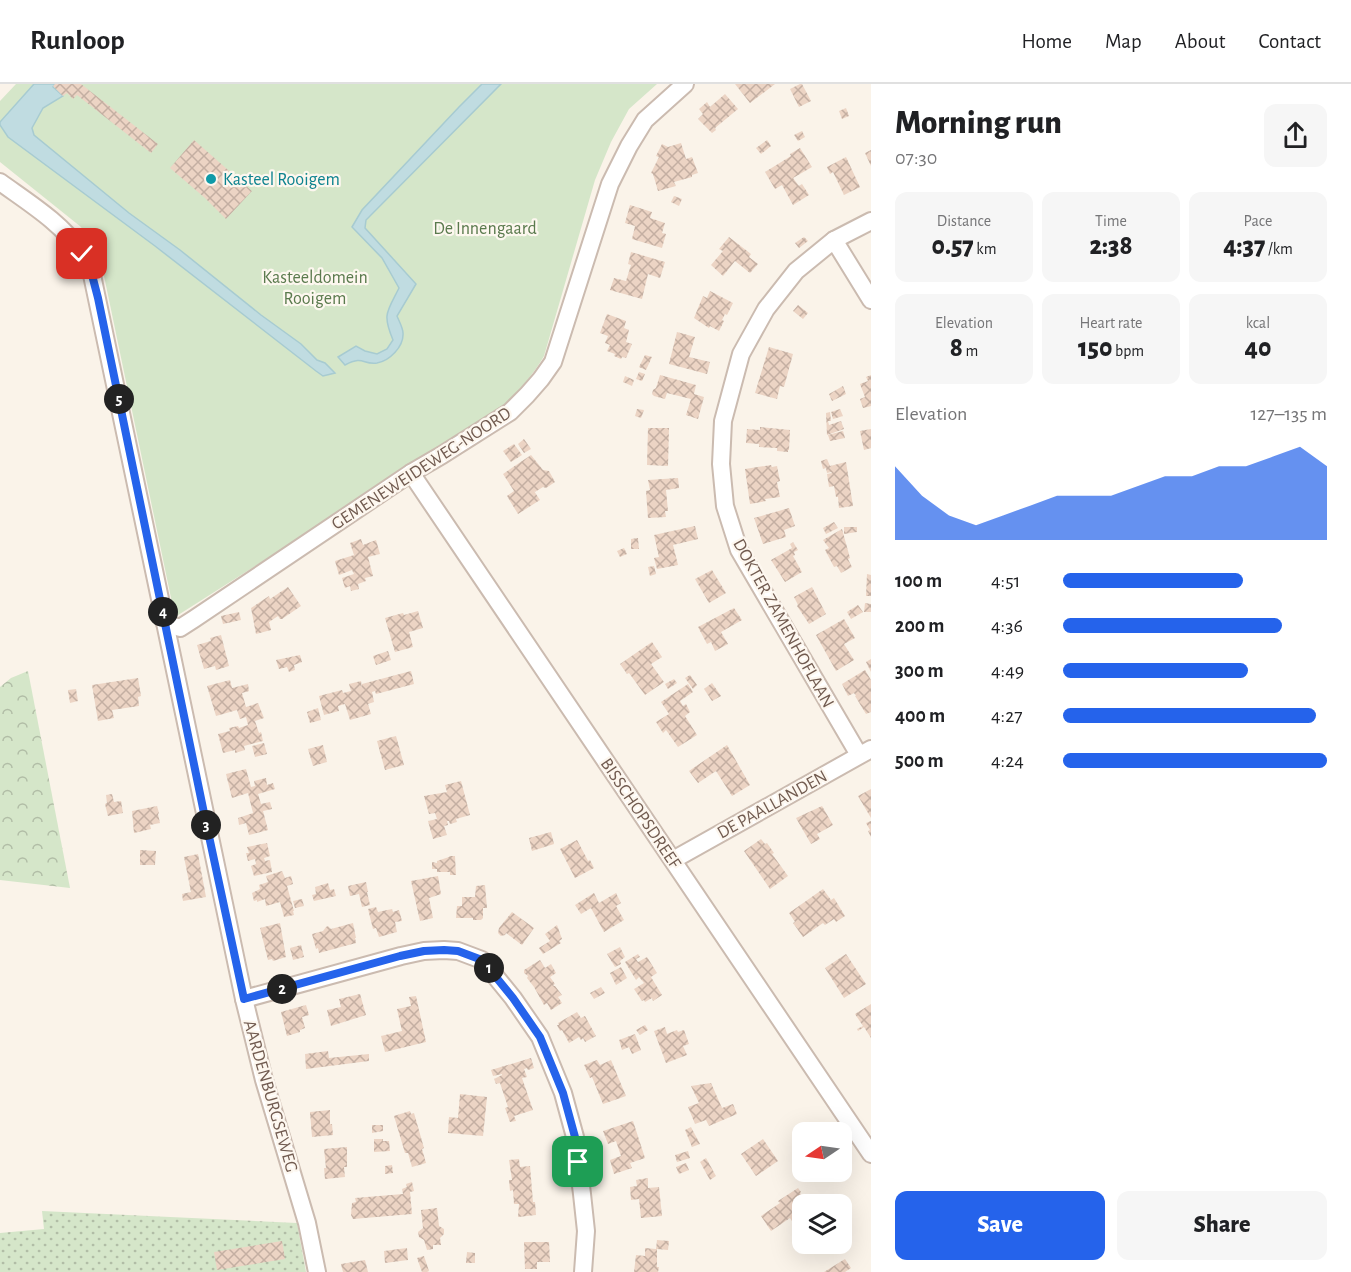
<!DOCTYPE html>
<html lang="en">
<head>
<meta charset="utf-8">
<style>
	:root { --surface:#fff; --page:#f6f6f6; --text:#202124; --muted:#757577; --line:#e0e0e0; --accent:#2563eb }
	body { margin:0; font-family:"Alegreya Sans",sans-serif; background:var(--page); color:var(--text); height:100vh; display:flex; flex-direction:column; font-size:22px; white-space:nowrap }
	* { box-sizing:border-box; margin:0 }
	p { font-size:20px; color:var(--muted) }
	.icon { flex:none; width:33px; height:33px; fill:none; stroke:currentColor; stroke-width:2; stroke-linecap:round; stroke-linejoin:round }
	.map { position:relative; flex:1; overflow:hidden }
	.panel { display:flex; flex-direction:column; background:var(--surface); width:480px }
	.panel>* { flex:none }
	.needle { width:39px; rotate:257deg }
	.controls { position:absolute; left:792px; top:1038px; display:grid; gap:12px }
	.controls a { display:grid; place-items:center; width:60px; height:60px; border-radius:12px; background:var(--surface); box-shadow:0 6px 24px #0002; font-size:30px }
	.pin { position:absolute; display:grid; place-items:center; width:51px; height:51px; color:#fff; margin:-26px; border-radius:12px; box-shadow:0 3px 9px #0006 }
	.km { position:absolute; width:30px; height:30px; margin:-15px; border-radius:50%; background:#222; color:#fff; font-size:16px; line-height:30px; text-align:center }
	.round { display:grid; place-items:center; flex:none; width:63px; height:63px; border-radius:12px; background:var(--page) }
	.overview { display:flex; align-items:center; justify-content:space-between; height:102px; padding:0 24px }
	h1 { font-size:33px; font-weight:800; line-height:45px }
	.figures { display:grid; grid-template-columns:repeat(3,1fr); gap:9px; height:102px; padding:6px 24px }
	.figures div { display:grid; align-content:center; border-radius:12px; background:var(--page); text-align:center }
	.figures b { font-size:26px; font-weight:800 }
	.figures small { font-size:16px; font-weight:400 }
	.figures p { font-size:16px }
	.chart { height:168px; padding:12px 24px }
	.chart p { display:flex; justify-content:space-between }
	.chart svg { width:100%; height:108px; margin-top:6px; fill:var(--accent); opacity:.7 }
	.cta { display:flex; gap:12px; margin-top:auto; padding:12px 24px }
	.cta a { flex:1; height:69px; border-radius:12px; background:var(--accent); color:#fff; font-size:24px; font-weight:800; line-height:69px; text-align:center }
	.cta a+a { background:var(--page); color:var(--text) }
	ul { padding:0 24px; list-style:none; font-size:20px }
	li { display:grid; grid-template-columns:96px 72px 1fr; align-items:center; height:45px }
	li i { height:15px; border-radius:8px; background:var(--accent) }
	header { display:flex; align-items:center; gap:36px; box-sizing:border-box; height:84px; padding:0 30px; background:var(--surface); border-bottom:2px solid var(--line) }
	header strong { font-size:28px }
	nav { display:flex; gap:33px; margin-inline-start:auto; font-size:21px }
	main { display:flex; flex:1; min-height:0 }
	.map>svg:first-child { display:block }
</style>
</head>
<body>
<header>
<strong>Runloop</strong>
<nav><a>Home</a><a>Map</a><a>About</a><a>Contact</a></nav>
</header>
<main>
<div class="map">
<svg width="871" height="1188" viewBox="0 0 871 1188">
	<defs>
		<pattern id="grass-dots" width="8" height="8" patternUnits="userSpaceOnUse" patternTransform="scale(1.5)"><rect width="8" height="8" fill="#d5e6c9"/><path d="M2 2h.1M6 6h.1" fill="none" stroke="#b1bda6" stroke-width="1.8" stroke-linecap="round"/></pattern>
		<pattern id="forest-crowns" width="20" height="18" patternUnits="userSpaceOnUse" patternTransform="scale(1.5)"><rect width="20" height="18" fill="#d5e6c9"/><path d="M2 6a3 3 0 1 1 6 0M12 15a3 3 0 1 1 6 0" fill="none" stroke="#b1bda6"/></pattern>
		<pattern id="building-cross-hatch" width="8" height="8" patternUnits="userSpaceOnUse" patternTransform="scale(1.5)"><rect width="8" height="8" fill="#ecd4c4"/><path d="M0 0l8 8M0 8l8-8" fill="none" stroke="#c4afa2"/></pattern>
	</defs>
	<rect width="100%" height="100%" fill="#faf3e9"/>
	<polygon fill="url(#grass-dots)" points="42,1127 297,1139 306,1188 0,1188 0,1149 44,1145"/>
	<polygon fill="url(#forest-crowns)" points="28,587 70,804 0,796 0,603 11,594"/>
	<path fill="#d5e6c9" d="M16 0H657L629 25 611 58 595 96 544 272C530 296 512 315 489 333L175 533 103 187 93 164 81 143 0 78V17Z"/>
	<g fill="#c0dce1" stroke="#a7cbd1" stroke-width="1.5">
		<polygon points="34,0 55,0 53,3 63,12 43,24 32,44 34,51 129,129 180,166 261,231 301,260 317,276 325,279 335,289 323,292 316,287 155,162 8,53 0,41 0,38"/>
		<path d="M482 0H501L366 136 365 144 416 200 397 232C399 237 403 244 403 249 404 263 389 277 377 279 362 281 364 271 345 281L338 273 356 262 365 267 377 270 387 265 393 256C382 230 387 228 399 204L382 174 352 143 362 126 459 23Z"/>
	</g>
	<g fill="url(#building-cross-hatch)">
		<polygon points="55,0 81,0 158,60 151,69 77,11 73,15 67,9 63,12 53,2"/>
		<polygon points="735,0 775,0 750,19"/>
		<polygon points="800,0 802,0 811,17 799,23 790,5"/>
		<polygon points="725,10 738,25 715,44 716,46 712,49 698,35 703,30 699,25 707,18 710,23"/>
		<polygon points="846,24 849,32 842,35 839,27"/>
		<polygon points="802,47 805,53 798,57 794,51"/>
		<polygon points="194,56 252,107 226,135 205,114 170,84"/>
		<polygon points="767,56 771,62 761,70 756,64"/>
		<polygon points="681,59 686,75 692,73 698,89 692,91 692,93 674,98 676,102 658,107 653,90 651,89 659,73 656,72 662,60 668,63"/>
		<polygon points="800,64 812,83 793,94 799,102 802,100 809,111 793,121 782,101 775,105 765,88 791,72 790,70"/>
		<polygon points="871,66 871,82 865,69"/>
		<polygon points="846,73 860,103 844,111 833,88 830,90 827,83"/>
		<polygon points="674,112 682,115 679,122 671,118"/>
		<polygon points="630,121 652,128 650,134 665,139 662,149 666,150 662,164 632,155 635,142 625,139"/>
		<polygon points="729,153 751,170 749,173 758,180 750,189 735,177 723,192 711,181 723,167 719,165"/>
		<polygon points="804,153 808,157 799,164 795,159"/>
		<polygon points="631,168 665,178 660,194 648,190 642,215 610,206 614,194 626,197 631,181 628,180"/>
		<polygon points="710,207 733,219 727,231 725,230 722,236 724,237 719,247 710,242 709,244 694,234 703,212 707,214"/>
		<polygon points="798,221 808,229 803,235 793,227"/>
		<polygon points="607,230 626,237 624,244 629,246 626,258 632,260 626,274 622,273 621,275 614,272 615,270 607,267 610,261 605,259 608,252 600,249"/>
		<polygon points="677,248 695,253 689,273 710,278 707,290 669,280"/>
		<polygon points="769,263 793,270 784,303 780,302 777,315 755,309"/>
		<polygon points="645,271 652,273 646,286 639,283"/>
		<polygon points="639,288 645,290 642,297 636,295"/>
		<polygon points="660,291 696,301 694,310 704,313 698,335 686,331 691,315 667,309 665,315 654,312 652,310 653,306 656,304"/>
		<polygon points="871,291 871,322 863,324 860,315 865,313 860,300 868,297 866,293"/>
		<polygon points="625,292 634,296 632,302 623,298"/>
		<polygon points="843,302 846,310 832,317 829,310"/>
		<polygon points="637,325 644,326 641,334 635,332"/>
		<polygon points="840,325 843,332 833,335 831,328"/>
		<polygon points="830,328 831,337 828,337 829,341 841,337 844,345 827,351 826,329"/>
		<polygon points="760,343 790,346 789,366 788,366 788,368 777,367 777,364 759,363 759,360 746,359 747,345 760,346"/>
		<polygon points="648,344 669,344 668,382 647,381"/>
		<polygon points="871,345 871,364 864,366 860,347"/>
		<polygon points="843,347 845,354 830,357 828,351"/>
		<polygon points="524,355 531,365 524,369 518,360"/>
		<polygon points="514,360 522,371 511,378 503,367"/>
		<polygon points="531,371 543,386 549,387 555,398 546,404 543,403 535,408 534,407 540,416 518,430 507,412 514,407 503,390"/>
		<polygon points="827,375 830,382 846,378 853,422 839,424 838,413 836,413 834,402 829,403 827,390 832,389 831,388 827,389 826,384 823,385 821,377"/>
		<polygon points="771,381 772,383 777,382 780,397 777,398 780,413 765,415 766,417 750,420 745,385"/>
		<polygon points="678,394 679,404 666,406 668,427 665,427 666,433 648,434 646,407 650,406 648,396"/>
		<polygon points="789,424 795,442 784,446 786,453 763,460 754,434"/>
		<polygon points="834,438 838,444 826,450 823,444"/>
		<polygon points="695,442 698,455 673,461 678,481 657,485 654,474 659,473 654,451"/>
		<polygon points="844,443 857,443 857,448 844,450"/>
		<polygon points="842,445 850,474 848,475 852,483 841,489 837,482 834,483 825,466 829,464 823,456"/>
		<polygon points="638,454 639,465 631,465 631,455"/>
		<polygon points="361,455 363,461 376,456 380,470 368,473 373,492 365,494 366,497 358,500 359,505 351,507 350,502 345,504 342,494 354,490 352,486 339,491 335,477 354,471 350,459"/>
		<polygon points="793,458 798,466 794,468 795,471 793,472 802,488 785,498 771,476 792,464 790,460"/>
		<polygon points="624,464 627,470 620,473 617,467"/>
		<polygon points="654,482 656,490 650,492 648,483"/>
		<polygon points="712,486 726,509 709,519 695,495"/>
		<polygon points="867,490 871,491 871,512 866,512"/>
		<polygon points="288,503 301,522 282,535 280,535 278,532 269,538 271,546 256,550 251,524 269,512 270,515"/>
		<polygon points="812,503 826,530 809,540 797,522 798,521 794,513"/>
		<polygon points="865,519 871,520 871,528 864,528"/>
		<polygon points="858,521 863,528 851,535 847,528"/>
		<polygon points="734,524 742,536 721,548 728,560 715,567 711,558 707,560 698,543"/>
		<polygon points="418,527 423,544 409,548 413,563 395,568 385,534 403,529 404,531"/>
		<polygon points="239,528 241,536 223,540 221,532"/>
		<polygon points="844,535 855,554 844,560 854,576 836,587 816,551"/>
		<polygon points="221,551 229,582 216,586 215,582 204,585 197,561 211,557 210,554"/>
		<polygon points="652,558 662,573 651,580 664,598 645,611 629,589 627,590 620,580"/>
		<polygon points="388,567 391,576 376,581 373,572"/>
		<polygon points="300,571 302,578 294,581 295,586 289,588 287,583 279,585 276,576"/>
		<polygon points="871,575 871,588 866,578"/>
		<polygon points="865,586 871,596 871,628 866,630 855,612 856,612 854,609 848,612 842,600"/>
		<polygon points="411,587 414,600 376,610 375,607 372,608 374,618 368,620 371,630 350,636 345,620 338,622 339,627 324,631 319,612 342,606 343,609 351,607 349,600 361,597 362,604 362,600"/>
		<polygon points="690,591 697,601 693,605 685,594"/>
		<polygon points="138,594 141,612 138,613 139,622 112,626 114,634 98,637 92,601"/>
		<polygon points="674,595 677,599 668,605 665,600"/>
		<polygon points="230,596 232,604 248,600 249,607 242,609 246,623 258,619 264,634 255,637 259,649 261,648 263,657 244,662 245,666 235,669 235,666 223,669 218,650 230,647 229,644 238,642 239,644 248,641 246,633 240,635 237,626 216,632 207,602"/>
		<polygon points="712,599 721,612 712,617 704,605"/>
		<polygon points="688,600 693,608 680,617 683,622 686,620 690,628 685,632 697,651 678,663 666,646 663,649 656,638 669,630 661,618"/>
		<polygon points="76,605 78,617 70,619 68,606"/>
		<polygon points="318,624 321,636 310,639 307,628"/>
		<polygon points="396,652 404,681 385,686 377,657"/>
		<polygon points="264,659 267,670 255,673 252,662"/>
		<polygon points="323,661 327,678 313,682 308,665"/>
		<polygon points="727,661 750,701 732,712 716,687 698,699 689,687"/>
		<polygon points="246,685 251,703 255,702 254,697 266,694 267,701 273,699 275,705 258,710 261,720 270,718 272,725 263,727 268,746 249,751 246,739 239,741 238,734 253,729 248,709 232,714 226,690"/>
		<polygon points="461,697 470,731 456,735 457,738 450,740 449,737 447,737 448,741 444,742 447,751 433,755 428,737 437,735 435,729 429,730 424,712 447,708 445,701"/>
		<polygon points="871,705 871,734 858,712"/>
		<polygon points="112,710 114,718 121,717 123,729 108,732 105,720 107,719 106,711"/>
		<polygon points="157,722 159,729 158,730 160,739 150,741 151,745 134,749 132,727"/>
		<polygon points="822,722 833,741 817,750 820,755 811,760 796,734"/>
		<polygon points="871,737 871,753 868,747 870,746 866,739"/>
		<polygon points="551,748 554,760 532,767 529,754"/>
		<polygon points="761,755 765,760 767,759 774,769 772,770 788,792 770,805 744,767"/>
		<polygon points="577,756 585,771 588,777 590,776 594,784 575,794 560,765"/>
		<polygon points="267,759 270,772 264,774 265,777 270,776 272,788 254,792 251,782 256,780 255,775 248,777 246,769 249,769 247,763"/>
		<polygon points="140,766 156,767 155,781 140,781"/>
		<polygon points="198,770 206,813 183,817 182,810 191,808 184,773"/>
		<polygon points="450,772 455,772 456,791 450,791 450,788 437,788 437,785 432,785 432,778 437,779 437,777 449,773"/>
		<polygon points="282,787 285,794 291,792 293,800 287,802 294,827 293,827 294,831 284,833 280,818 266,822 265,815 257,818 257,816 254,817 252,809 260,805 259,801 268,798 266,792"/>
		<polygon points="438,792 441,810 429,814 433,834 420,837 411,797"/>
		<polygon points="366,798 368,808 367,808 370,821 362,823 359,810 350,812 348,802"/>
		<polygon points="328,799 330,806 334,805 336,812 314,817 312,811 316,810 315,803"/>
		<polygon points="485,801 487,824 483,824 483,834 481,836 473,836 473,834 456,834 457,822 462,822 462,813 475,813 476,802"/>
		<polygon points="823,805 831,816 834,814 845,832 836,838 834,835 825,841 823,839 803,853 793,839 795,838 789,829"/>
		<polygon points="594,809 599,819 616,809 621,819 616,822 624,836 604,848 591,824 581,830 575,821"/>
		<polygon points="302,815 304,822 295,824 293,817"/>
		<polygon points="376,823 378,828 392,825 393,828 399,826 402,837 395,838 397,848 379,853 376,844 373,845 368,825"/>
		<polygon points="512,828 534,844 522,861 506,849 505,851 501,852 498,849 499,844"/>
		<polygon points="280,839 286,873 273,877 272,875 268,876 260,844"/>
		<polygon points="353,839 356,854 355,854 356,859 319,869 318,864 316,865 312,850 323,847 326,843 328,842 331,845"/>
		<polygon points="557,841 562,855 559,857 561,859 543,870 539,864 550,857 545,850"/>
		<polygon points="301,861 304,873 293,876 290,864"/>
		<polygon points="620,863 625,873 620,877 621,880 615,883 607,870"/>
		<polygon points="638,870 640,873 636,875 638,878 647,873 657,889 651,893 662,911 653,917 652,914 645,918 644,916 642,917 634,905 644,899 639,893 636,896 625,878"/>
		<polygon points="846,870 866,900 844,914 825,884"/>
		<polygon points="540,876 545,884 551,880 556,889 550,893 555,900 553,901 554,902 555,902 562,911 558,913 562,919 551,926 547,919 544,921 534,903 527,894 528,892 524,889 524,886"/>
		<polygon points="621,883 627,894 616,901 610,889"/>
		<polygon points="601,903 605,909 594,915 590,909"/>
		<polygon points="360,910 366,931 331,942 327,926 341,923 339,915"/>
		<polygon points="416,912 426,958 385,968 381,952 402,947 397,925 411,922 409,913"/>
		<polygon points="871,920 871,954 864,943 858,947 857,945 863,942 855,930"/>
		<polygon points="306,921 309,931 302,933 305,944 300,946 300,948 287,952 281,928"/>
		<polygon points="577,928 581,934 585,932 596,952 585,958 583,954 581,956 579,953 569,959 562,946 560,947 557,941 559,941 558,939"/>
		<polygon points="645,941 648,946 640,951 636,946"/>
		<polygon points="665,943 667,950 677,946 678,948 684,946 689,960 683,962 687,971 666,979 654,947"/>
		<polygon points="635,950 641,966 632,970 629,963 622,966 619,956"/>
		<polygon points="328,967 329,974 369,970 369,977 306,985 305,970"/>
		<polygon points="531,974 534,984 528,986 527,984 524,985 527,993 522,994 533,1026 514,1032 516,1037 510,1038 505,1024 508,1023 500,999 496,1000 494,995 502,991 502,990 493,992 491,986"/>
		<polygon points="597,976 600,981 611,976 626,1012 603,1020 592,993 590,994 584,981"/>
		<polygon points="711,999 722,1024 733,1020 737,1030 709,1042 706,1036 695,1040 688,1023 699,1019 691,1002"/>
		<polygon points="460,1010 487,1013 483,1052 448,1049 449,1033 458,1034"/>
		<polygon points="330,1026 330,1040 332,1040 333,1051 312,1053 310,1028"/>
		<polygon points="410,1027 411,1030 414,1029 424,1064 422,1065 426,1079 412,1083 408,1069 405,1069 394,1032"/>
		<polygon points="633,1037 645,1074 630,1079 632,1084 614,1090 610,1076 621,1072 616,1057 608,1060 603,1047"/>
		<polygon points="372,1041 383,1041 383,1047 372,1049"/>
		<polygon points="691,1043 700,1060 692,1063 685,1046"/>
		<polygon points="374,1055 383,1055 383,1057 389,1057 390,1067 374,1068"/>
		<polygon points="763,1055 778,1077 756,1092 741,1070"/>
		<polygon points="347,1063 347,1083 344,1083 345,1093 325,1095 324,1084 326,1084 324,1065"/>
		<polygon points="688,1067 690,1074 677,1078 675,1071"/>
		<polygon points="706,1074 716,1092 710,1096 700,1078"/>
		<polygon points="519,1075 520,1083 530,1082 533,1118 535,1118 536,1131 518,1133 519,1120 514,1120 513,1106 510,1107 509,1096 512,1096 509,1076"/>
		<polygon points="686,1079 689,1086 679,1090 676,1083"/>
		<polygon points="392,1081 393,1089 385,1090 385,1082"/>
		<polygon points="648,1094 648,1104 659,1103 662,1132 641,1134 639,1115 631,1116 630,1103 637,1102 636,1096"/>
		<polygon points="412,1098 414,1107 410,1108 412,1130 353,1135 351,1131 352,1119 356,1118 355,1114 403,1110 402,1105 407,1103 406,1100"/>
		<polygon points="798,1104 801,1108 800,1109 808,1120 802,1120 802,1144 798,1147 790,1134 771,1147 761,1132 780,1119 778,1117"/>
		<polygon points="437,1124 439,1142 444,1145 444,1150 440,1154 441,1161 433,1161 433,1165 427,1166 424,1156 419,1153 418,1148 423,1144 421,1126"/>
		<polygon points="657,1156 669,1157 668,1166 657,1165 657,1183 659,1183 658,1188 634,1188 636,1171 645,1172 645,1164 656,1165"/>
		<polygon points="282,1157 285,1175 217,1186 214,1168"/>
		<polygon points="524,1158 549,1158 550,1178 537,1178 537,1185 525,1185"/>
		<polygon points="407,1164 408,1176 385,1179 384,1167"/>
		<polygon points="467,1168 475,1169 475,1179 466,1179"/>
		<polygon points="424,1172 429,1187 427,1188 422,1188 417,1174"/>
		<polygon points="845,1175 851,1184 845,1188 824,1188"/>
		<polygon points="365,1176 368,1188 343,1188 341,1180"/>
	</g>
	<g fill="none" stroke-linecap="round" stroke-linejoin="round">
		<g stroke="#cbbbb0" stroke-width="20">
			<g id="minor">
				<path d="M0 98C29 119 62 139 82 169 86 176 89 184 92 191L244 915 264 996 307 1139 317 1188"/>
				<polyline points="834,156 871,216"/>
				<polyline points="411,389 871,1070"/>
				<polyline points="165,539 180,544 194,535 411,389 442,371 510,328 527,311 541,295 553,278 610,100 629,62 645,36 685,0"/>
				<polyline points="859,671 739,466 725,422 721,380 723,337 741,270 766,225 796,187 834,156 871,137"/>
				<polyline points="673,776 871,665"/>
				<polyline points="244,915 401,872 424,867 444,866 458,867 482,876 513,914 540,953 563,1009 575,1053 582,1110 586,1147 583,1188"/>
			</g>
		</g>
		<use href="#minor" stroke="#fff" stroke-width="16"/>
	</g>
	<g fill="none" stroke-linecap="round" stroke-linejoin="round">
		<g stroke="#fff" stroke-width="12">
			<polyline id="route" points="82,170 92,191 98,214 204,729 244,915 400,872 424,867 444,866 458,867 482,876 513,914 540,953 563,1009 575,1053 578,1078"/>
		</g>
		<use href="#route" stroke="#2563eb" stroke-width="8"/>
	</g>
	<circle fill="#0f9aa8" stroke="#fdf7ef" stroke-width="2" cx="211" cy="95" r="6"/>
	<g text-anchor="middle" stroke-width="4.5" stroke-linejoin="round" paint-order="stroke">
		<g font-size="18" fill="#0d838f" stroke="#fdf7ef" text-anchor="start">
			<text x="223" y="101">Kasteel Rooigem</text>
		</g>
		<g font-size="18" fill="#5a7a4d" stroke="#fdf7ef">
			<text x="485" y="150">De Innengaard</text>
			<text x="315" y="199">Kasteeldomein<tspan x="315" dy="21">Rooigem</tspan></text>
		</g>
		<g font-size="18" fill="#715b50" stroke="#fdf7ef">
			<text transform="translate(421 384) rotate(-33)" y="6">GEMENEWEIDEWEG-NOORD</text>
			<text transform="translate(784 539) rotate(61)" y="6">DOKTER ZAMENHOFLAAN</text>
			<text transform="translate(772 720) rotate(-29)" y="6">DE PAALLANDEN</text>
			<text transform="translate(641 729) rotate(56)" y="6">BISSCHOPSDREEF</text>
			<text transform="translate(271 1012) rotate(74)" y="6">AARDENBURGSEWEG</text>
		</g>
	</g>
</svg>
<div class="controls">
<a><svg class="needle" viewBox="-14 -14 28 28"><path d="M0-13l5 13h-10z" fill="#e53935"/><path d="M0 13l5-13h-10z" fill="#757577"/></svg></a>
<a><svg class="icon" aria-label="layers" viewBox="0 0 24 24"><path d="M12 4l9 5-9 5-9-5zM3 14l9 5 9-5"/></svg></a>
</div>
<div class="pin" style="left:578px;top:1078px;background:#1e9e55"><svg class="icon" aria-label="arrive" viewBox="0 0 24 24"><path d="M6 21V4h12l-3 4 3 4H6"/></svg></div>
<div class="pin" style="left:82px;top:170px;background:#d93025"><svg class="icon" aria-label="check" viewBox="0 0 24 24"><path d="M5 12l5 5 9-10"/></svg></div>
<b class="km" style="left:489px;top:884px">1</b>
<b class="km" style="left:282px;top:905px">2</b>
<b class="km" style="left:206px;top:741px">3</b>
<b class="km" style="left:163px;top:528px">4</b>
<b class="km" style="left:119px;top:315px">5</b>
</div>
<section class="panel">
<div class="overview"><div><h1>Morning run</h1><p>07:30</p></div><a class="round"><svg class="icon" aria-label="share" viewBox="0 0 24 24"><path d="M12 15V3M7 8l5-5 5 5M5 13v7h14v-7"/></svg></a></div>
<div class="figures">
<div><p>Distance</p><b>0.57<small> km</small></b></div>
<div><p>Time</p><b>2:38</b></div>
<div><p>Pace</p><b>4:37<small> /km</small></b></div>
</div>
<div class="figures">
<div><p>Elevation</p><b>8<small> m</small></b></div>
<div><p>Heart rate</p><b>150<small> bpm</small></b></div>
<div><p>kcal</p><b>40</b></div>
</div>
<div class="chart"><p><span>Elevation</span>127–135 m</p>
<svg viewBox="0 0 160 44" preserveAspectRatio="none"><path d="M0 44V14L10 26L20 34L30 38L40 34L50 30L60 26L70 26L80 26L90 22L100 18L110 18L120 14L130 14L140 10L150 6L160 14V44z"/></svg>
</div>
<ul>
<li><b>100 m</b>4:51<i style="width:68%"></i></li>
<li><b>200 m</b>4:36<i style="width:83%"></i></li>
<li><b>300 m</b>4:49<i style="width:70%"></i></li>
<li><b>400 m</b>4:27<i style="width:96%"></i></li>
<li><b>500 m</b>4:24<i style="width:100%"></i></li>
</ul>
<div class="cta"><a>Save</a><a>Share</a></div>
</section>
</main>
</body>
</html>
